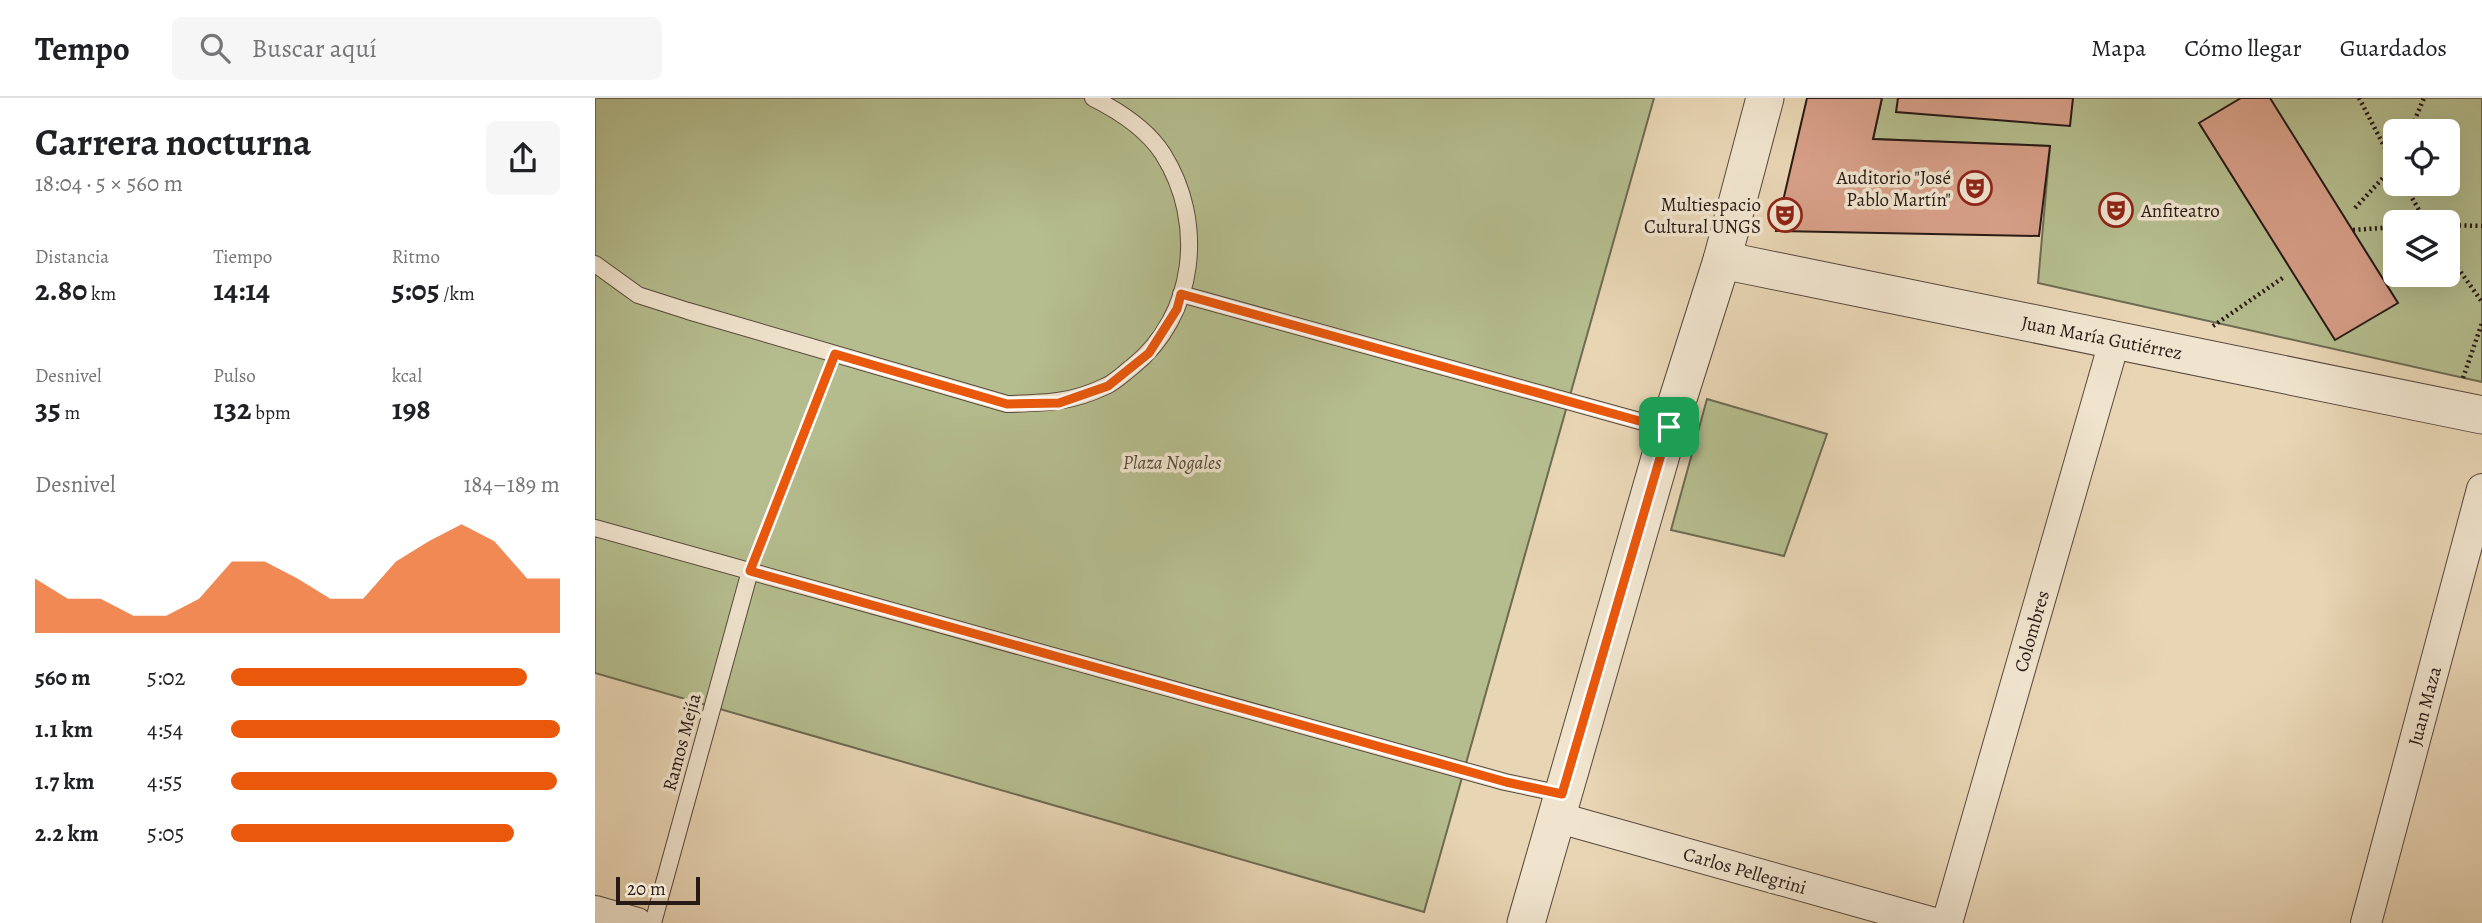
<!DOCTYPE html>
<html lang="es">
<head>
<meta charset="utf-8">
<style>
	:root { --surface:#fff; --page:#f6f6f6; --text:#202124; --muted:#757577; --line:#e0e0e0; --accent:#ea580c }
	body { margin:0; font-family:Alegreya,serif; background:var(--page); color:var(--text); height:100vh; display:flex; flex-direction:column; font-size:26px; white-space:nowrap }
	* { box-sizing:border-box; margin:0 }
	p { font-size:23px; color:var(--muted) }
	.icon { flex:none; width:38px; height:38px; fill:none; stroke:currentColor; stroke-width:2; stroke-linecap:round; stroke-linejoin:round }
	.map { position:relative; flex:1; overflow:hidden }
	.drawer { display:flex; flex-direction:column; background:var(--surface); width:595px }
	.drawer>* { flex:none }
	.controls { position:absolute; left:1788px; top:21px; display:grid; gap:14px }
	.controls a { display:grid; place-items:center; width:77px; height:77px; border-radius:10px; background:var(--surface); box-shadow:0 7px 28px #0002; font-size:35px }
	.scale { position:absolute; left:21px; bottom:18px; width:84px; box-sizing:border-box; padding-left:7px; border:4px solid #271915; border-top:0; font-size:19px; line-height:24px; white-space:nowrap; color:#271915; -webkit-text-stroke:5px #f0e4ce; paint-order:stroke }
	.pin { position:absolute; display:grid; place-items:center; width:60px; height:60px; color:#fff; margin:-30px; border-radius:14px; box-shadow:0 4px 10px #0006 }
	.round { display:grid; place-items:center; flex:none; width:74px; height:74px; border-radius:10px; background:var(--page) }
	.overview { display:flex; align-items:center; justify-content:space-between; height:119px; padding:0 35px }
	h1 { font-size:38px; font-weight:600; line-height:52px }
	.metrics { display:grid; grid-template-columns:repeat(3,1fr); gap:10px; height:119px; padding:7px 35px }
	.metrics div { display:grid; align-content:center }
	.metrics b { font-size:30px; font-weight:600 }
	.metrics small { font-size:19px; font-weight:400 }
	.metrics p { font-size:19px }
	.chart { height:196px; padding:14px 35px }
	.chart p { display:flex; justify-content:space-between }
	.chart svg { width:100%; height:126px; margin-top:7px; fill:var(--accent); opacity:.7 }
	ul { padding:0 35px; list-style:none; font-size:23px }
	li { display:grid; grid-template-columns:112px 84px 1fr; align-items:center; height:52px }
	li i { height:18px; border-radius:9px; background:var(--accent) }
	header { display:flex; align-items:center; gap:42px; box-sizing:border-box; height:98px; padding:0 35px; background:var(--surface); border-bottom:2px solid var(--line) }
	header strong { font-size:33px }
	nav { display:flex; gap:38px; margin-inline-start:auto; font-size:24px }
	.search { width:490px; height:63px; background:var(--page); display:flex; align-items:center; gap:18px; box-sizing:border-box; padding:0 24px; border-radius:10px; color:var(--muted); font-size:26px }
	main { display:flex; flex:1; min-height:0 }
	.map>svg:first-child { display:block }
</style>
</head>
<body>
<header>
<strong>Tempo</strong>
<div class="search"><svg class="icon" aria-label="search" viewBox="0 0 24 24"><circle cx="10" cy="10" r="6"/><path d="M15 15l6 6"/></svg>Buscar aquí</div>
<nav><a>Mapa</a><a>Cómo llegar</a><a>Guardados</a></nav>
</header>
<main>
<section class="drawer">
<div class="overview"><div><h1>Carrera nocturna</h1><p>18:04 · 5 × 560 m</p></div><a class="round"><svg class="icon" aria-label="share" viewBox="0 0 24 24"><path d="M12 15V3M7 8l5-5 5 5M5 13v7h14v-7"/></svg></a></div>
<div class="metrics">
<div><p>Distancia</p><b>2.80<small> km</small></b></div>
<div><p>Tiempo</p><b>14:14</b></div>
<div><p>Ritmo</p><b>5:05<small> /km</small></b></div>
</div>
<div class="metrics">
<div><p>Desnivel</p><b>35<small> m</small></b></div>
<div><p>Pulso</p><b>132<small> bpm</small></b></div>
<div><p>kcal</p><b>198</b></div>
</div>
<div class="chart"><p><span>Desnivel</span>184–189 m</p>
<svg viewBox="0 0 160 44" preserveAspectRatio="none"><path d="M0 44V25L10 32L20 32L30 38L40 38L50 32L60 19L70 19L80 25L90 32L100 32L110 19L120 12L130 6L140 12L150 25L160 25V44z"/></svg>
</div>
<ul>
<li><b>560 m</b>5:02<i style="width:90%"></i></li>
<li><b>1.1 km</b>4:54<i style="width:100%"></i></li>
<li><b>1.7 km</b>4:55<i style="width:99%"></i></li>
<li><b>2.2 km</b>5:05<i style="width:86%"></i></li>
</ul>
</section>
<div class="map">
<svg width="1887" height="825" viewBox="0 0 1887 825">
	<rect width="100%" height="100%" fill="#e8d5b4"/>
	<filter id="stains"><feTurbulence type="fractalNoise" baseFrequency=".00286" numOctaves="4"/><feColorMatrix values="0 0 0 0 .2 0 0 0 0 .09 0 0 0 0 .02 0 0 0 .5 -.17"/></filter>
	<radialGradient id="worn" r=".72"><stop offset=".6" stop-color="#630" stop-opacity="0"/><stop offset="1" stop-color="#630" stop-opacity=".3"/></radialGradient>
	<g fill="#b5bd8e" stroke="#6e6b52" stroke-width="2" fill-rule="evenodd">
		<polygon points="0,0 1059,0 829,814 0,575"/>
		<path d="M1287 0H1887V284L1443 185 1455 48 1278 41ZM1801 33H1853V86H1801ZM1801 124H1853V177H1801Z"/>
		<polygon points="1112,301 1232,336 1189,458 1076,432"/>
	</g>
	<g fill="#d79f88" stroke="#271915" stroke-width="2">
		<polygon points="1212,0 1287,0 1278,41 1455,48 1444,138 1181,133"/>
		<polygon points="1303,0 1478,0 1475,28 1301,14"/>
		<polygon points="1646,0 1675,0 1803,205 1740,242 1604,25"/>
	</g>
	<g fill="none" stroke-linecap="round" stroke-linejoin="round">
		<g stroke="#57483d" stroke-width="18">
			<g id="service">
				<path d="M0 166 43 197 93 213 412 306C450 305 476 305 511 288 520 284 529 275 537 269 601 218 611 124 568 56 552 31 524 13 498 0"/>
				<polyline points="586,196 1048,324 1074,329"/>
				<polyline points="0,430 910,684 967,696"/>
				<polyline points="58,825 155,473"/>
			</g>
		</g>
		<g stroke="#57483d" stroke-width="32">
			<g id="minor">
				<polyline points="961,719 1339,825"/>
				<polyline points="0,813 42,825"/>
				<polyline points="1352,825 1520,241"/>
				<polyline points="1771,825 1887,391"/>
			</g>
		</g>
		<g stroke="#57483d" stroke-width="39">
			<g id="tertiary">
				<polyline points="1127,162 1887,317"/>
				<polyline points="931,825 1074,329 1127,162 1170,0"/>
			</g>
		</g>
		<g stroke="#271915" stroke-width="4.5" stroke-dasharray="2 3.5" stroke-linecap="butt">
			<polyline points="1764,0 1801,71"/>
			<polyline points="1815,33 1829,0"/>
			<polyline points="1809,86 1831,124"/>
			<polyline points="1760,110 1800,67"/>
			<polyline points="1853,127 1887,128"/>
			<polyline points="1758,132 1801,129"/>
			<polyline points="1853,156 1887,204"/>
			<polyline points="1618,228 1689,179"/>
			<polyline points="1868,280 1887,225"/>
			<polyline points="163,453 232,276"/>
		</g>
		<use href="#service" stroke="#f0e4ce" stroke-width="16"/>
		<use href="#minor" stroke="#f0e4ce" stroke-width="30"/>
		<use href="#tertiary" stroke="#f0e4ce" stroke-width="37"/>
	</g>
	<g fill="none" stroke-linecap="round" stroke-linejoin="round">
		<g stroke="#fff" stroke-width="14">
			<polygon id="route" points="586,196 1048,324 1074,329 967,696 911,684 155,473 240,256 412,306 464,305 513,288 554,255 582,211"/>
		</g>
		<use href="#route" stroke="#ea580c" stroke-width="9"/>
	</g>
	<defs>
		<g id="theatre-ring" transform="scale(1.75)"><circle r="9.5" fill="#f0e4ce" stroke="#8f2418" stroke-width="1.5"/><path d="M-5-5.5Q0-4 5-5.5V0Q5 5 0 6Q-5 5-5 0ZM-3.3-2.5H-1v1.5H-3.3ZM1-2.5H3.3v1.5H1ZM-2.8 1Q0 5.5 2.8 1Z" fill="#8f2418"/></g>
	</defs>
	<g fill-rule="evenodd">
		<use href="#theatre-ring" x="1380" y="90"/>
		<use href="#theatre-ring" x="1521" y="112"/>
		<use href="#theatre-ring" x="1190" y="117"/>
	</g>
	<g text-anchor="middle" stroke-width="7" stroke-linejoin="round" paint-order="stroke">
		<g font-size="19" fill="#271915" stroke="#f0e4ce" text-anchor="end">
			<text x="1356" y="86">Auditorio "José<tspan x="1356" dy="22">Pablo Martín"</tspan></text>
			<text x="1166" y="113">Multiespacio<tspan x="1166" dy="22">Cultural UNGS</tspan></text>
			<text x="1546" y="119" text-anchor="start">Anfiteatro</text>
		</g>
		<g font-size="19" fill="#271915" stroke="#f0e4ce">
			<text transform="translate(1507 239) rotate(11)" y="7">Juan María Gutiérrez</text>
			<text transform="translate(1436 533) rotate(-74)" y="7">Colombres</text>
			<text transform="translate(1829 608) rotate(-75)" y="7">Juan Maza</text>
			<text transform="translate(86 644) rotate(-75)" y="7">Ramos Mejía</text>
			<text transform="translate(1150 772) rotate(16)" y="7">Carlos Pellegrini</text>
		</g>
		<g font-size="19" font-style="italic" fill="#524a39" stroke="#f0e4ce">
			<text x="577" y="371">Plaza Nogales</text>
		</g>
	</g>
	<rect width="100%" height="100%" filter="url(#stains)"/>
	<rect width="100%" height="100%" fill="url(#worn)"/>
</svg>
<div class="controls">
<a><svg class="icon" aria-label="locate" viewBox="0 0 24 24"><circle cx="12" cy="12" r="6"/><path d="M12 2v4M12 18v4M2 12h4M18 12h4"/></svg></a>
<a><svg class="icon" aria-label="layers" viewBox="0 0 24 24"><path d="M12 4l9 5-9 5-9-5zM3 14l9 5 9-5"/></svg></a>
</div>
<div class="scale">20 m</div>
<div class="pin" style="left:1074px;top:329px;background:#1e9e55"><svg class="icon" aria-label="arrive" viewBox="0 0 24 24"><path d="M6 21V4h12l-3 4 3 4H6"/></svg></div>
</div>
</main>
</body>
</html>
